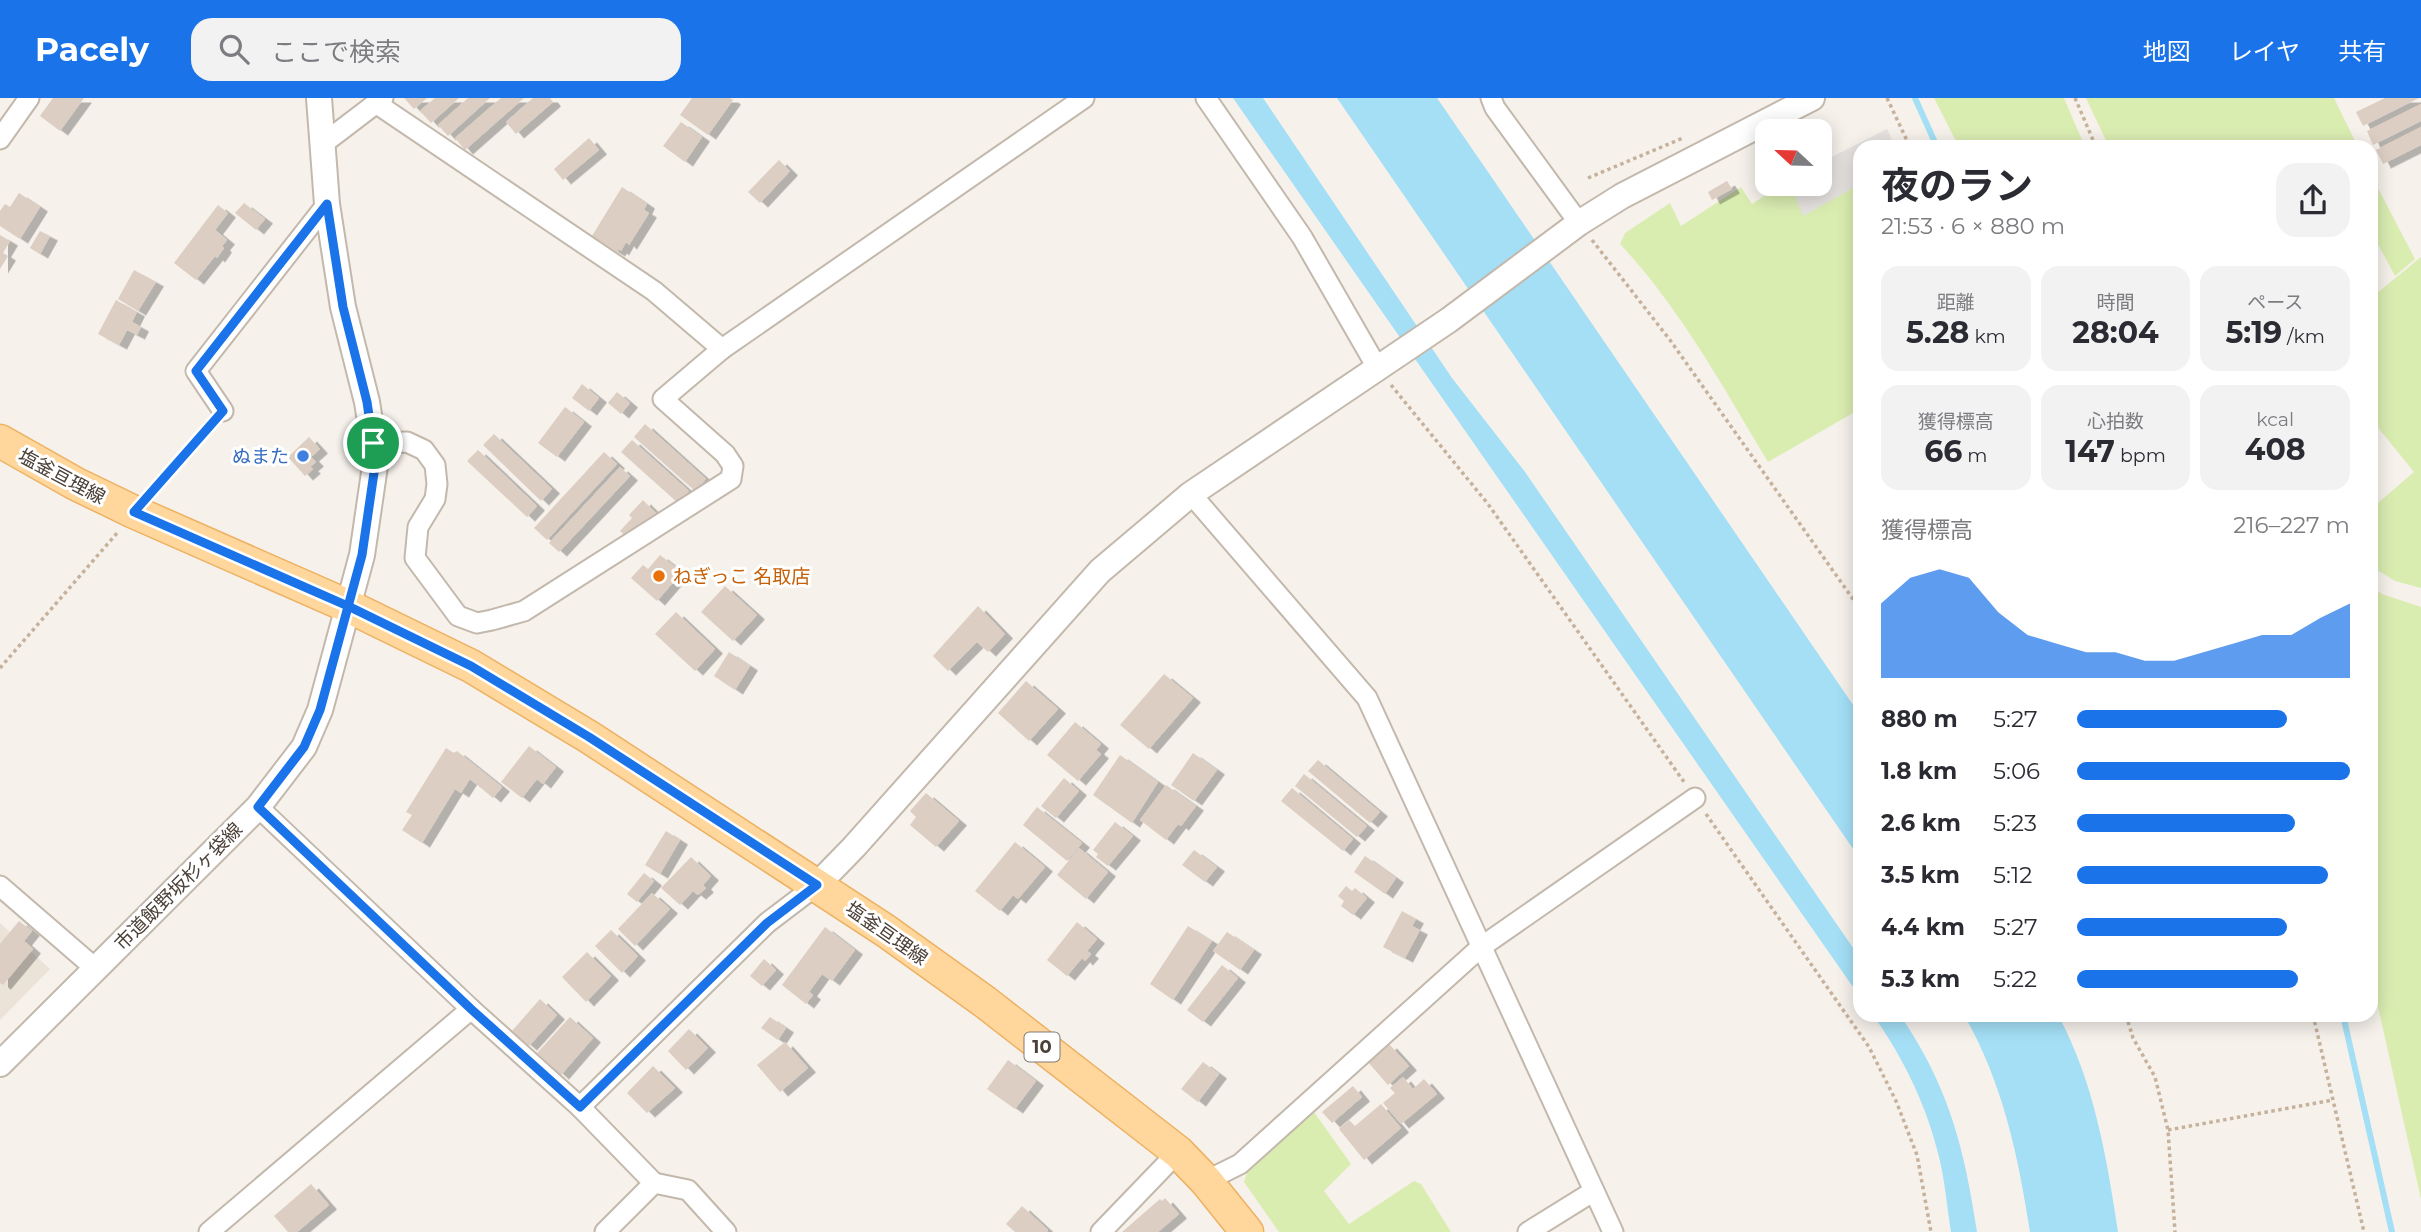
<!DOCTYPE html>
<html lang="ja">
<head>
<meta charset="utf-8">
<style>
	:root { --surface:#fff; --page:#f2f2f3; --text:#2b2b33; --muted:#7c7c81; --accent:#1a73e8 }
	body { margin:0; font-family:Montserrat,"Noto Sans JP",sans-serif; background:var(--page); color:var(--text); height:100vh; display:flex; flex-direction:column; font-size:26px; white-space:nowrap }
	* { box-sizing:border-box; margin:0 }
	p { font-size:23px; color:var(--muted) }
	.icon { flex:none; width:38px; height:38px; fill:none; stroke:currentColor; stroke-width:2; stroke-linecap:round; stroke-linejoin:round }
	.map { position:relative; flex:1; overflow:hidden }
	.sheet { position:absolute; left:1853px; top:42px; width:525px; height:882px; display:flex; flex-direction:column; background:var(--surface); border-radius:21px; box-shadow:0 4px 18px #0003 }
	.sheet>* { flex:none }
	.needle { width:46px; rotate:292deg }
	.fabs { position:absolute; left:1755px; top:21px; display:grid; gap:14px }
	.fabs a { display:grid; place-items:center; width:77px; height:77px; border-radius:14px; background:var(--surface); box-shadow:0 4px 18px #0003; font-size:35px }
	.pin { position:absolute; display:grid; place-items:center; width:60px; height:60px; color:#fff; margin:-30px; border:4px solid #fff; border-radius:50%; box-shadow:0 2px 7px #0007 }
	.round { display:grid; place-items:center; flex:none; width:74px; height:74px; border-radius:21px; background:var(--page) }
	.overview { display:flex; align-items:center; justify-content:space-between; height:119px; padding:0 28px }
	h1 { font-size:38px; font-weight:700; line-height:52px }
	.figures { display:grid; grid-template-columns:repeat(3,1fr); gap:10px; height:119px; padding:7px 28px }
	.figures div { display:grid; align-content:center; border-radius:18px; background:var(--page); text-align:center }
	.figures b { font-size:30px; font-weight:700 }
	.figures small { font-size:19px; font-weight:400 }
	.figures p { font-size:19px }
	.chart { height:196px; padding:14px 28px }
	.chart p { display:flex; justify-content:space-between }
	.chart svg { width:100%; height:126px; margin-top:7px; fill:var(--accent); opacity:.7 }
	ul { padding:0 28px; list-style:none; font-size:23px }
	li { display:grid; grid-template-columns:112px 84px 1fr; align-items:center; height:52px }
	li i { height:18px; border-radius:9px; background:var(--accent) }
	header { display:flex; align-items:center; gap:42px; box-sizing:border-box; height:98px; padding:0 35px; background:var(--accent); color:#fff }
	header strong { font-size:33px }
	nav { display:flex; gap:38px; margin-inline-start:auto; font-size:24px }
	.search { width:490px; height:63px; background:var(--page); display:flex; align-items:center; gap:18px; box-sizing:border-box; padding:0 24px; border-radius:21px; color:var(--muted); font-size:26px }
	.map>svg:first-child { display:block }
</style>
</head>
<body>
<header>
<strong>Pacely</strong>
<div class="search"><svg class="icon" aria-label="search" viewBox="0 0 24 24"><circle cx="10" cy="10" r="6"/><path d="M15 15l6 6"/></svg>ここで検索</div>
<nav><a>地図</a><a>レイヤ</a><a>共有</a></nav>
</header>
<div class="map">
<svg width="2421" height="1134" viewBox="0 0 2421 1134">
	<defs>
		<filter id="shadow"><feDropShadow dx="8" dy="4.5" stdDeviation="0" flood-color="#0004"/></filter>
	</defs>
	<rect width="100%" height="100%" fill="#f6f1eb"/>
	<polygon fill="#ebe3d8" points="0,825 50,871 0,922"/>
	<g fill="#daedb1">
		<polygon points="1934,0 2064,0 2085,49 1959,49"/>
		<polygon points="2086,0 2334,0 2358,49 2326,49 2324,46 2318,49 2109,49"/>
		<polygon points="2371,77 2415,161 2395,178 2371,133"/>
		<path d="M1782 86H1790L1804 117 1860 86V311L1768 364C1723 289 1680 210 1620 146L1625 135 1670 105 1681 128 1741 89 1752 106Z"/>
		<polygon points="2421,159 2421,490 2395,483 2371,468 2371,411 2414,374 2371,321 2371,200"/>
		<polygon points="2371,488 2382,496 2421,509 2421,1101 2371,877"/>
		<polygon points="1314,1014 1351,1066 1324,1093 1349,1126 1414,1083 1421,1086 1451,1134 1279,1134 1244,1084 1247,1075"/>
	</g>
	<polygon fill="#e5e2df" points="1887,31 1895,49 1860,49 1860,86 1803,118 1790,86 1820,86 1820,65"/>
	<g fill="#a4dff6">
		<polygon points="1233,0 1263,0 1452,280 1525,374 1860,860 1860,899"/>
		<polygon points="1337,0 1437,0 1486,71 1860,617 1860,761"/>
		<path d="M1873 917H1900C1949 989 1964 1049 1977 1134H1951C1947 1109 1945 1083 1939 1059 1927 1008 1903 959 1873 917Z"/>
		<path d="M1964 917H2058C2094 983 2107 1061 2118 1134H2030C2018 1057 2003 985 1964 917Z"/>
	</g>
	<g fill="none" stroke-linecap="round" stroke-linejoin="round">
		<g stroke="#a4dff6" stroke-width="6">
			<polyline points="1915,0 1937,49"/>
			<polyline points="2343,917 2392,1134"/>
		</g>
	</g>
	<g fill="#dccec2" filter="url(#shadow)">
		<polygon points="53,0 84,0 60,33 40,18"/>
		<polygon points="404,0 427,0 414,11"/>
		<polygon points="435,0 459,0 431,25 420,13"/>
		<polygon points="468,0 490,0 448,38 438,27"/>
		<polygon points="501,0 524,0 465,52 455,40"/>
		<polygon points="533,0 550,0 553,4 516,36 506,24"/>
		<polygon points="692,0 730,0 733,2 708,37 680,17"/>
		<polygon points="2385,0 2419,0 2363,28 2356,14"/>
		<polygon points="2421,6 2421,23 2373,47 2367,33"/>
		<polygon points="681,24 702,39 685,64 663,48"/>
		<polygon points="2421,29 2421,47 2383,66 2376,52"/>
		<polygon points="589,40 599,52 563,82 554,71"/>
		<polygon points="779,62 790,73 760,105 748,94"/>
		<polygon points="1727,83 1732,91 1712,102 1708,94"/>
		<polygon points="622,89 647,106 644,112 649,115 629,147 626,144 621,153 619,151 617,154 592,138"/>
		<polygon points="19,95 40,109 20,141 0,128 0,113 5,106 10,109"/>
		<polygon points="244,105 265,121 256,132 235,115"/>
		<polygon points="218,107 228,115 215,132 227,142 222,148 224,150 217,160 215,158 196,182 174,165"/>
		<polygon points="40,133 50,138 40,156 30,150"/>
		<polygon points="0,137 10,143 3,155 8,158 0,171"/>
		<polygon points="134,172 156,184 138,213 118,201"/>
		<polygon points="116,202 137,214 132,224 141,229 137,237 127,232 119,247 98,236"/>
		<polygon points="582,286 599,300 589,313 572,300"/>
		<polygon points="617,294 630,305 621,316 608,305"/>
		<polygon points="565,309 584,324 557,359 538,345"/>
		<polygon points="645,326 706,381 695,393 634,339"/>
		<polygon points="494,336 552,391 541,403 483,347"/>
		<polygon points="309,339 320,351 311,359 316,364 310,369 313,371 305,378 288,359"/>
		<polygon points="632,342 689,393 678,405 621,354"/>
		<polygon points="478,352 537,408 527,419 467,363"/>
		<polygon points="604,354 617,366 547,442 534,430"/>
		<polygon points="620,369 630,378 559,454 549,445"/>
		<polygon points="643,402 658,417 626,438 620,433 632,420 629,417"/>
		<polygon points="660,457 682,474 657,503 631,480 643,467 648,471"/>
		<polygon points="725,488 757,517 733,543 701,514"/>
		<polygon points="978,508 1005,536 988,554 977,544 948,573 933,558"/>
		<polygon points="676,514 715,551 695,573 655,536"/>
		<polygon points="729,554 750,568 735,592 714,578"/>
		<polygon points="1164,576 1193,600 1149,651 1120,627"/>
		<polygon points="1026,583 1058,611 1029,643 998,615"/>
		<polygon points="1075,624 1101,646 1096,652 1101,656 1078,683 1047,657"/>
		<polygon points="529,648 556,669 543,686 537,681 522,700 501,684"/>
		<polygon points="446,650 454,655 457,653 502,689 493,700 470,681 461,695 455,691 422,745 402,732 412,717 406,714"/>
		<polygon points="1193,655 1217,672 1194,703 1171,687"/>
		<polygon points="1120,657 1158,684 1132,725 1093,697"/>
		<polygon points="1318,662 1380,714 1370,725 1308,673"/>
		<polygon points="1304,676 1367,728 1357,739 1295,688"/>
		<polygon points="1064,680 1079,693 1056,720 1041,708"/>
		<polygon points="1166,687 1196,708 1181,728 1178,726 1166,742 1140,722"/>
		<polygon points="1292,690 1353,741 1343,753 1281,703"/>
		<polygon points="926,695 959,723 936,749 910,727 916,719 910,713"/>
		<polygon points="1037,709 1082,745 1067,763 1023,727"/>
		<polygon points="1115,724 1133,738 1108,768 1096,759 1098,756 1093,752"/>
		<polygon points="666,733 680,742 660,776 645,767"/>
		<polygon points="1015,744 1045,769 1018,801 1013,797 1000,813 975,793"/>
		<polygon points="1079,750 1108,774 1086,801 1057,777"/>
		<polygon points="1194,752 1217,769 1205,784 1182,767"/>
		<polygon points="1365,758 1396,780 1385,796 1354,774"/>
		<polygon points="691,759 711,778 703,787 706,790 698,797 693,793 680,807 661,790"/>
		<polygon points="644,775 654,783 637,804 627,796"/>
		<polygon points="1346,788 1352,793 1355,790 1367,800 1353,817 1341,808 1344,803 1338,798"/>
		<polygon points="652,795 670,811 635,848 618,831"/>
		<polygon points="1402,813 1416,821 1412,828 1420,832 1405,860 1383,849"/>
		<polygon points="19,823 32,833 24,843 33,851 3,887 0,885 0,846"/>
		<polygon points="1077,824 1097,841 1087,853 1091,856 1085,863 1082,860 1067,878 1047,862"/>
		<polygon points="1188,828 1212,843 1173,902 1150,886"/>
		<polygon points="825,829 855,852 832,883 822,876 809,894 813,897 806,906 782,887"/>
		<polygon points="611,832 638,858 622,875 595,848"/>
		<polygon points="1227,834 1254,852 1240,872 1213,853"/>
		<polygon points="587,854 611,878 586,904 562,879"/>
		<polygon points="764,861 776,872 762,888 750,878"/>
		<polygon points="1222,867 1238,880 1203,924 1187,912"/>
		<polygon points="540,901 557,917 529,948 512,933"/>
		<polygon points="570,919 593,940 561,977 537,955"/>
		<polygon points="770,919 786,930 778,942 761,930"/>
		<polygon points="689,931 708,950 686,972 668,953"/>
		<polygon points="785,944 808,970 780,994 757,967"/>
		<polygon points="1389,946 1409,968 1388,987 1368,964"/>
		<polygon points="1008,962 1036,983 1015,1011 987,991"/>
		<polygon points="1203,964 1219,976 1198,1004 1181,991"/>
		<polygon points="653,968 675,990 647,1015 627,995"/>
		<polygon points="1403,979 1413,991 1424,981 1437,996 1401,1026 1383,1005 1395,995 1390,990"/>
		<polygon points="1353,988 1362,999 1332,1025 1322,1014"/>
		<polygon points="1381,1006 1401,1030 1364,1062 1339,1031 1349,1022 1355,1028"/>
		<polygon points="311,1086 329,1107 297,1134 288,1134 274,1118"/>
		<polygon points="1165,1100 1179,1116 1158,1134 1122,1134 1160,1101 1162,1103"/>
		<polygon points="1022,1108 1048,1132 1047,1134 1015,1134 1006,1126"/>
	</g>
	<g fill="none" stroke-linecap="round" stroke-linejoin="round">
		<g stroke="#c3b8ac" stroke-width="23">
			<g id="minor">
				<polyline points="1206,0 1302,139 1378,271"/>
				<polyline points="1491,0 1495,10 1579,125"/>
				<polyline points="377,6 654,193 722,251"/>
				<polyline points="0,41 29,0"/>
				<polyline points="324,45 383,0"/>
				<polyline points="223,313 196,273 327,106"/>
				<polyline points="373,345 407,344 424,352 435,367 437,386 435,401 418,429 415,460 458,518 477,525 492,522 524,513 731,381 733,368 725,356 663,301 722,251 1084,0"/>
				<polyline points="1191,396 1367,600 1613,1134"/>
				<polyline points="258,709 471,911 580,1009 654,1085 605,1134"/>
				<polyline points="0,788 96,871"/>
				<polyline points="580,1009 767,825 817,787"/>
				<polyline points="1206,1083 1240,1066 1481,849 1695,700"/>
				<polyline points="654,1085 688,1092 726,1134"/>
				<polyline points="209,1134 471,911"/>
				<polyline points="1101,1134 1178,1054"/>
				<polyline points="1528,1134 1594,1093"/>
			</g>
		</g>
		<g stroke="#c3b8ac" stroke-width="28">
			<g id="tertiary">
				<polyline points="817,787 854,749 1100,473 1191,396 1449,222 1579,125 1622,98 1812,0"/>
				<polyline points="0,966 258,709 304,649 320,612 362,457 376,361 367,304 343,209 327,106 319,0"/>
			</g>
		</g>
		<g stroke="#edb162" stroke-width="35">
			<polyline id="primary" points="0,343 76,386 134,414 350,509 471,568 589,639 886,833 985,904 1178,1054 1206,1083 1247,1134"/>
		</g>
		<g stroke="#c6b29c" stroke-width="3.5" stroke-dasharray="3.5 3.5" stroke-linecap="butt">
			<polyline points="1887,0 1910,49"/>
			<polyline points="2075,0 2096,49"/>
			<polyline points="1588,80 1683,40"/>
			<polyline points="1592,142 1670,242 1860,511"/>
			<polyline points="1391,287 1488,406 1684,684"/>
			<polyline points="152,394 212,325"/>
			<polyline points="0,570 118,434"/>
			<polyline points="1706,716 1869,949 1896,1003 1917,1057 1931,1134"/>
			<polyline points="2126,917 2133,940 2155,979 2168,1032 2175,1134"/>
			<polyline points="2313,917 2364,1134"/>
			<polyline points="2168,1032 2333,1002"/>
		</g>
		<use href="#minor" stroke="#fff" stroke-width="19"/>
		<use href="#tertiary" stroke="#fff" stroke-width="24"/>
		<use href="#primary" stroke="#ffd69b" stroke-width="32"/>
	</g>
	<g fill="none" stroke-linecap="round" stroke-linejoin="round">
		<g stroke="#fff" stroke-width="14">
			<polyline id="route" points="373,345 376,361 362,457 320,612 304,649 258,709 471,911 580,1009 767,825 817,787 589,639 471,568 350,509 134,414 223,313 196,273 327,106 343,209 367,304 373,345"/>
		</g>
		<use href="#route" stroke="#1a73e8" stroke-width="9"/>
	</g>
	<circle fill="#3f7fe0" stroke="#fff" stroke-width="2.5" cx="303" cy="358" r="7"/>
	<circle fill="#e8710a" stroke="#fff" stroke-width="2.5" cx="659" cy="478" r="7"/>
	<g text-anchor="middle" stroke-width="6" stroke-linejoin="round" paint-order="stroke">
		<rect fill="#fff" stroke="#817a74" stroke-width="2" x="1024.5" y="934.5" width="35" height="29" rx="5"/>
		<g font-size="18" font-weight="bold" fill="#4b4138">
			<text x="1042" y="955">10</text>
		</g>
		<g font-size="19" fill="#366cbe" stroke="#fff" text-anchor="end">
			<text x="289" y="365">ぬまた</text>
		</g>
		<g font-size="19" fill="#4b4138" stroke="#fff">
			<text transform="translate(62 378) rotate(28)" y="7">塩釜亘理線</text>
			<text transform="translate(178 788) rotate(-45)" y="7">市道飯野坂杉ヶ袋線</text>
			<text transform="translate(887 835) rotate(35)" y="7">塩釜亘理線</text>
		</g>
		<g font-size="19" fill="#c56008" stroke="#fff" text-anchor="start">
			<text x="673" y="485">ねぎっこ 名取店</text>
		</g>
	</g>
</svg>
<div class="fabs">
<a><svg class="needle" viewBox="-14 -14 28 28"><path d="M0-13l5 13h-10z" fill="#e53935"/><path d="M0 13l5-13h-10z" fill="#7c7c81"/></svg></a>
</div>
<div class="pin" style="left:373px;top:345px;background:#1e9e55"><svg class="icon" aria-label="arrive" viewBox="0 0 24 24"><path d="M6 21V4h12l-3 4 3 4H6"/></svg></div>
<section class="sheet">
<div class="overview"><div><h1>夜のラン</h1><p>21:53 · 6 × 880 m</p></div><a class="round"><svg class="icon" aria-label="share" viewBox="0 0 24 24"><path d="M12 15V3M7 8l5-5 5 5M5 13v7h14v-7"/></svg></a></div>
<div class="figures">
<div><p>距離</p><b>5.28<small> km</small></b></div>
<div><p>時間</p><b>28:04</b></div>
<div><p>ペース</p><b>5:19<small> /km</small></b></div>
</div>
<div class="figures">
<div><p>獲得標高</p><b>66<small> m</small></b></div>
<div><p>心拍数</p><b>147<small> bpm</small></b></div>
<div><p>kcal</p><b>408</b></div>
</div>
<div class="chart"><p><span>獲得標高</span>216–227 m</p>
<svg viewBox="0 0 160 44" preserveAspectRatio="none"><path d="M0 44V18L10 9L20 6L30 9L40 21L50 29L60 32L70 35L80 35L90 38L100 38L110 35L120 32L130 29L140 29L150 23L160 18V44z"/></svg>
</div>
<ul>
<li><b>880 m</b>5:27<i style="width:77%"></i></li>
<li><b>1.8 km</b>5:06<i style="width:100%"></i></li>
<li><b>2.6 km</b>5:23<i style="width:80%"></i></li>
<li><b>3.5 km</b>5:12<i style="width:92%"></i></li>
<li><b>4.4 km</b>5:27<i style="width:77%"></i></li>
<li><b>5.3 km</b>5:22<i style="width:81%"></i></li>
</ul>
</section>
</div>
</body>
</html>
